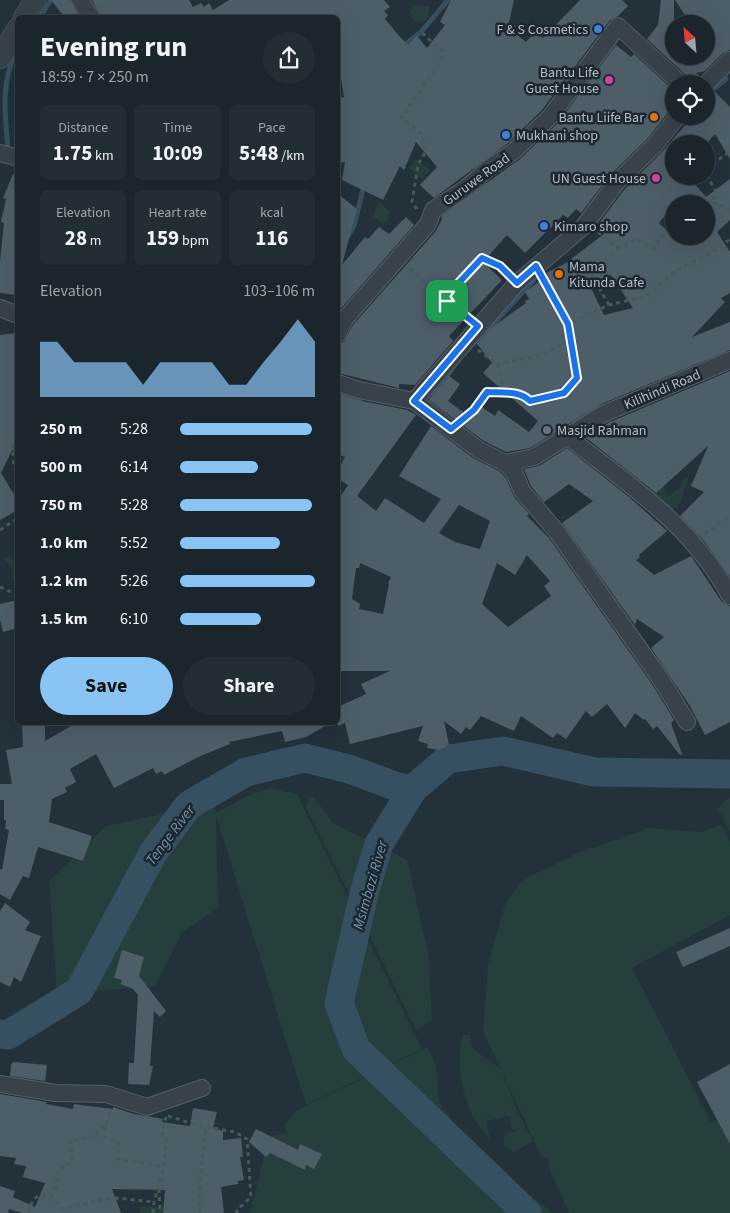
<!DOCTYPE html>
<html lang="en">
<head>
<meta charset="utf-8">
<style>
	:root { --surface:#1a252c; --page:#232d34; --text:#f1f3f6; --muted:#9fa5a9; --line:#384248; --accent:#89c4f5 }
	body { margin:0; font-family:"Source Sans 3",sans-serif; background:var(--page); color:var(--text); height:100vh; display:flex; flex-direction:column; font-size:19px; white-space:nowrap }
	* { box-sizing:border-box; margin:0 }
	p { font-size:16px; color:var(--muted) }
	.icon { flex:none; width:28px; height:28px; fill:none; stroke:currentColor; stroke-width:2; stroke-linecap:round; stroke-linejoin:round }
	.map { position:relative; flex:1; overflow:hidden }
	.drawer { position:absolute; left:15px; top:15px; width:325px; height:710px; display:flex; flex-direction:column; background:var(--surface); border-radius:8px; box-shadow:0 5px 20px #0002,0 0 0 1px var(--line) }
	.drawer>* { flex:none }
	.needle { width:32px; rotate:334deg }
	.buttons { position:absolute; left:665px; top:15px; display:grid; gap:10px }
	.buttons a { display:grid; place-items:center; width:50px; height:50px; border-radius:50%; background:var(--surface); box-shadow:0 5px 20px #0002,0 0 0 1px var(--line); font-size:25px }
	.pin { position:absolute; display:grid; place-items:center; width:42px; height:42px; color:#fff; margin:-21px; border-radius:10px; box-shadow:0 2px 8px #0006 }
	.round { display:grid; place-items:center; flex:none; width:52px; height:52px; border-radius:26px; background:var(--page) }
	.summary { display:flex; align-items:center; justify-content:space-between; height:85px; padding:0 25px }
	h1 { font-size:28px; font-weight:700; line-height:38px }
	.figures { display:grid; grid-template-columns:repeat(3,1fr); gap:8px; height:85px; padding:5px 25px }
	.figures div { display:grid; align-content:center; border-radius:8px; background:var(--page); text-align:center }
	.figures b { font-size:21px; font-weight:700 }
	.figures small { font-size:14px; font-weight:400 }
	.figures p { font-size:14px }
	.chart { height:140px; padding:10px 25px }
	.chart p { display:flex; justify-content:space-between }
	.chart svg { width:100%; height:90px; margin-top:5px; fill:var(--accent); opacity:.7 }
	.action { display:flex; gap:10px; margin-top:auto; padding:10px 25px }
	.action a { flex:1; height:58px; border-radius:30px; background:var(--accent); color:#111; font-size:20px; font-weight:700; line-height:58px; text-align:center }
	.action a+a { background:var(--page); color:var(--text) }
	ul { padding:0 25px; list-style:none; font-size:16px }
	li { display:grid; grid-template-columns:80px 60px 1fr; align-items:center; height:38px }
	li i { height:12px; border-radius:6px; background:var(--accent) }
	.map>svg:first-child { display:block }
</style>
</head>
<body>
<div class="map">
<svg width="730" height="1213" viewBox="0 0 730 1213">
	<rect width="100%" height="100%" fill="#23313b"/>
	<g fill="#263e3c">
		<polygon points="415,5 430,6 428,17 423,22 414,21 410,12"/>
		<polygon points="416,159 430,169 428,174 422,175 426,178 421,179 408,167 412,166"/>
		<polygon points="379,202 390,211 387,221 383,224 373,216"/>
		<polygon points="686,477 688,480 678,508 666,509 647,491 650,485 664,482 665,493 668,496 681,487 682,481"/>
		<polygon points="10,556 17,562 17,580 12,580 13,570 4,558"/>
		<polygon points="270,788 297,794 422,1049 306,1105 216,816 218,907 182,933 155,986 57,994 49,881 106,826 215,802 216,813 251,794"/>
		<polygon points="313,796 333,823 407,860 429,957 432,1021 416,1030 306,807 307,803"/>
		<polygon points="728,798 730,798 730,832 718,808"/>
		<polygon points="721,825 730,842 730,915 632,968 711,1122 730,1118 730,1213 569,1213 550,1170 548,1159 541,1156 483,1031 488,965 505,904 522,880 578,853 649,828 700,832"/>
		<path d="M463 1035H470L473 1049 501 1069 516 1108 533 1141 514 1152 503 1146 505 1133 519 1131 512 1130 509 1116 487 1121 486 1118 490 1140C485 1133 478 1126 474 1118 461 1095 456 1060 463 1035Z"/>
		<polygon points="428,1047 437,1069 439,1102 464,1137 497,1191 495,1195 501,1202 520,1213 250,1213 269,1136 287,1133 284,1125 297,1110"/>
		<polygon points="534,1198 553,1213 537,1213"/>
		<polygon points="141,1206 170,1208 169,1213 140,1213"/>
	</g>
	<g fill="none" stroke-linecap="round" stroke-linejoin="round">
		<g stroke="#375061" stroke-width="5">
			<polyline points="39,18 51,0"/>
			<polyline points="401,48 421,32 448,0"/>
			<polyline points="706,95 726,79"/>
			<path d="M8 149C5 118 0 78 18 50"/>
			<polyline points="348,236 354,226 364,185"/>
			<polyline points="477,342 541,272"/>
			<polyline points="338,393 361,399"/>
			<polyline points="434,394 454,366"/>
			<polyline points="574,424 590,410 602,407"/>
		</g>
		<g stroke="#375061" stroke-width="29">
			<polyline points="0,1034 8,1035 79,991 153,853 189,805 246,772 305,758 349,769 400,788 413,789"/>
			<polyline points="527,1213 356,1049 339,1003 365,890 379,844 413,789 448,759 503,751 594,772 730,774"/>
		</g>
	</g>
	<g fill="#4e5e69" fill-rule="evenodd">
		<polygon points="51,0 70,0 79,16 65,18"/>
		<polygon points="92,0 189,0 193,7 201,3 204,7 209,3 213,10 229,0 384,0 390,7 384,11 388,15 385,19 400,37 408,45 417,36 427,48 445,25 440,22 451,0 514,0 508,27 526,42 536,31 543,38 580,0 622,0 628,6 618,16 610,20 542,110 508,143 434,198 420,185 437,167 416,142 404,170 400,166 383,200 342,180 345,162 338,163 338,98 344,97 338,58 338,18 147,18 144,14 139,18 102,18"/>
		<polygon points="661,0 674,0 674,56 706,56 706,24 694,24 689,21 675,0 730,0 730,50 723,53 705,71 696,73 700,76 696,84 691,84 688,77 647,39 658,25"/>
		<polygon points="616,45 631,57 634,54 674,91 674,101 667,108 670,110 648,138 610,175 581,213 576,209 568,218 563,215 525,253 507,235 483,262 502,280 449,336 453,341 415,385 399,384 399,388 338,373 338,344 344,342 353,325 436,231 442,219 441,216 520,159 557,124"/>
		<path d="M714 91 730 107V159L715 134 706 144H674V176H688L706 197 730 179V220L717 232 730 252V293L721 298 725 302 692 337 730 322V350L599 405 530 448 506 452 484 441 430 401 429 399 449 376 460 384 448 401 471 418 479 405 495 416 498 410 529 432 538 421 483 373 492 363 477 344 491 328 526 303 525 301 529 299 525 292 548 275 546 273 572 260 571 259 604 234 596 227 625 189 662 152 693 116H706V94ZM674 204H706V236H672L659 223ZM611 275 633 308 604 315 591 288Z"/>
		<polygon points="13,174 18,174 16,295 0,293 0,262 4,223 1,222 6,199 3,198"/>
		<polygon points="338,194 357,209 342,265 365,237 368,239 379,227 389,234 406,217 414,225 338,312 338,271 341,266 338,266"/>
		<polygon points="18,333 18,453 12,450 1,473 18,501 18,510 0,520 0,335"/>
		<polygon points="730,371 730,577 705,542 680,516 704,492 691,486 708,446 656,493 585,437 608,423"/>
		<path d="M338 393 357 400 407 410 416 415 357 496 376 511 385 498 424 523 441 499 399 476 431 426 473 458 499 471 506 478 514 497 529 514 527 516 549 538 652 684 674 720 671 723 682 754 680 755 657 726 653 729 645 719 644 720 635 713 625 728 607 704 592 717 586 711 566 739 557 733 553 738 521 716 514 731 481 716 470 730 466 727 461 734 444 721 449 745 439 750 427 748 428 744 418 741 423 726 350 744 345 723 338 726V707L366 694 361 684 390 671H338V500L348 485 338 479V470L345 457 338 454ZM459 505 490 521 480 549 455 542 439 533ZM527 555 550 581 544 586 551 596 508 627 482 604 497 563 515 575ZM360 563 391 577 388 583 389 584 383 614 359 609 360 604 352 599 356 568H359Z"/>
		<polygon points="567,448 629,497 667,531 639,555 640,557 636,560 654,575 691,556 722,602 730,606 730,722 705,735 690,706 651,648 664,637 637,619 635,625 562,523 593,501 569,484 544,502 531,486 524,469 539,466"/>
		<polygon points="18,600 18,628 3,632 0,619 0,604"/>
		<polygon points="78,722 332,722 306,737 285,742 282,731 229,742 230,744 198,757 164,775 162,771 156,774 153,768 114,788 96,754 70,769 76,782 65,788 67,792 52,799 49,822 92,836 83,861 38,847 29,878 23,876 10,900 0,894 0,869 2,870 9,830 5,829 6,820 4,820 4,800 0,800 0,784 12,784 6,750 23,747 22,726 45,725 45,741"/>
		<polygon points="5,903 30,922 25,930 41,936 21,982 14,977 10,987 0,982 0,911"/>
		<polygon points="730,928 730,946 683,967 676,952"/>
		<polygon points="122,950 144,957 139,976 166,1011 160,1017 154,1011 150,1066 153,1066 149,1085 128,1084 129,1063 134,1063 138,995 133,989 121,984 122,980 114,978"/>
		<polygon points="13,1062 47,1065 45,1081 10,1076 11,1065"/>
		<polygon points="730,1064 730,1144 697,1082"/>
		<polygon points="0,1094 47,1102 46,1104 73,1109 74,1104 113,1109 113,1107 134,1114 163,1119 162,1122 190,1126 193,1108 217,1112 213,1128 223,1131 223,1140 241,1138 243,1157 240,1157 244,1180 238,1181 238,1184 221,1187 224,1213 163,1213 165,1190 112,1189 121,1213 22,1213 9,1209 8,1213 0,1213 0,1186 15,1191 13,1197 35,1207 45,1183 23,1177 26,1166 14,1164 16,1158 0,1156"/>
		<polygon points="256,1129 298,1150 300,1144 322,1154 314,1169 306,1165 305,1170 270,1153 266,1157 249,1142"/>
	</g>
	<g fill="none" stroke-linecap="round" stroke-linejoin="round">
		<g stroke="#556069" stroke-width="18">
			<g id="minor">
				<polyline points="80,0 92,18"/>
				<polyline points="706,84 730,60"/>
				<polyline points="0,153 18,158"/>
				<polyline points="0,308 18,315"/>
				<polyline points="338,334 345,319 428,224 433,210 466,188 489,168 514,151 550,117 618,26 681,84"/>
				<polyline points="338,383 359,390 414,401"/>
				<polyline points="414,401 517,283 584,226 617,182 655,145 678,116"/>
				<polyline points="414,401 479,450 505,463 534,457 603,414 730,360"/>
				<path d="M567 436C628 484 692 525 730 596"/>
				<polyline points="505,463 514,472 522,491 557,532 660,678 687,722"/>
				<polyline points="0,1084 56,1093 106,1094 147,1107 202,1088"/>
			</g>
		</g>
		<g stroke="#556069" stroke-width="22">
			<g id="tertiary">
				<polyline points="24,18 35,0"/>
				<polyline points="0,58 18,28"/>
			</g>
		</g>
		<g stroke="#455a59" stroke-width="3" stroke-dasharray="4 4" stroke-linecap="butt">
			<polyline points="706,169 730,151"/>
			<polyline points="706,175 716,191 712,203 727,207 730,212"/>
			<polyline points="417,209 412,202 418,165 426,151 422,135 401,117 441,61 442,51 421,32"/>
			<polyline points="598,232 619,248 637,239 653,249 674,221"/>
			<polyline points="410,268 438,297 467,318"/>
			<polyline points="543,279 568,324 609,305 647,296 673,273 690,263 708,255 730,239"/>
			<polyline points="447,301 452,290 482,258 500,266 507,274"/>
			<polyline points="609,305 590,272 619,248"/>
			<path d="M478 350 498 365C510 360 524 359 538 356 550 354 558 343 572 342"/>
			<polyline points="498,365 504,393 525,396 530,401 564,393 577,378 568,324"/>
			<polyline points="462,420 474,410 487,392 504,393"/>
			<path d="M18 437C9 450 14 466 18 480"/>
			<polyline points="0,530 18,518"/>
			<polyline points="705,534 730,515"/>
			<polyline points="0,587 18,595"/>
			<polyline points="168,1116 196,1125 235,1132 247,1139 251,1197 237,1210 237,1213"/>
			<polyline points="106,1127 105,1137 118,1141 118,1159 164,1167"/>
			<polyline points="159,1189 160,1213"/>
			<polyline points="51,1197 56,1188 57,1174 62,1172 63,1165 72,1162 71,1140 95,1138 98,1130 106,1127 110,1111"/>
			<polyline points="28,1213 33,1200 39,1195 53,1198 62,1209 100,1200 117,1198 154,1202"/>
			<polyline points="153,1213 154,1202 164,1167 166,1140 162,1137 166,1116"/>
			<path d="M200 1213C199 1184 202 1157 206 1128L209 1127"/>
		</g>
		<use href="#minor" stroke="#37424b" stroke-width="16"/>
		<use href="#tertiary" stroke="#37424b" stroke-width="21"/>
	</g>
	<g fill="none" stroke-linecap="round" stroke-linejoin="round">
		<g stroke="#fff" stroke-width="10">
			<path id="route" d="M482 258 500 266 517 283 536 266 568 324 577 378 564 393 530 401C519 390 501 393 487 392L474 410 451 429 414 401 478 326 447 301 452 290Z"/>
		</g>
		<use href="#route" stroke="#1a73e8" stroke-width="6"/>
	</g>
	<g fill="#3f7fe0" stroke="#1c2730" stroke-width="2">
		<circle cx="598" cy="29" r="5"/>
		<circle cx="506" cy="135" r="5"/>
		<circle cx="544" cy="226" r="5"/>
	</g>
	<g fill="#d1479c" stroke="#1c2730" stroke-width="2">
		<circle cx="609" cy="80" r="5"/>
		<circle cx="656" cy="178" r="5"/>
	</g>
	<g fill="#e8710a" stroke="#1c2730" stroke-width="2">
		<circle cx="654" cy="117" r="5"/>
		<circle cx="559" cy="274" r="5"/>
	</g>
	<circle fill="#6b7280" stroke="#1c2730" stroke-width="2" cx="547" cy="430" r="5"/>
	<g text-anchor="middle" stroke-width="5" stroke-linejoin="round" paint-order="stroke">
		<g font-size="14" fill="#b2bdc7" stroke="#1c2730" text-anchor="end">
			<text x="588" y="34">F &amp; S Cosmetics</text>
			<text x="599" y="77">Bantu Life<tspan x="599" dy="16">Guest House</tspan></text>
			<text x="644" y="122">Bantu Liife Bar</text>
			<text x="516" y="140" text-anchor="start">Mukhani shop</text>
			<text x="646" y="183">UN Guest House</text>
			<text x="554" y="231" text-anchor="start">Kimaro shop</text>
			<text x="569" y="271" text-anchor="start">Mama<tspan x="569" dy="16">Kitunda Cafe</tspan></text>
			<text x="557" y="435" text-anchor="start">Masjid Rahman</text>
		</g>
		<g font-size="14" fill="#b2bdc7" stroke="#1c2730">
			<text transform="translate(476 179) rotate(-36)" y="5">Guruwe Road</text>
			<text transform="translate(662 389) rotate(-23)" y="5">Kilihindi Road</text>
		</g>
		<g font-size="15" font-style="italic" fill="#7393aa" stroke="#1c2730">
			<text transform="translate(170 835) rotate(-53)" y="5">Tenge River</text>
			<text transform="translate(370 885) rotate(-74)" y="5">Msimbazi River</text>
		</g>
	</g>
</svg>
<div class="buttons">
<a><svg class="needle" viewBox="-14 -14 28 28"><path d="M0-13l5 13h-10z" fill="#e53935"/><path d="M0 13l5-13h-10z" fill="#9fa5a9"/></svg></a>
<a><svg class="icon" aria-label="locate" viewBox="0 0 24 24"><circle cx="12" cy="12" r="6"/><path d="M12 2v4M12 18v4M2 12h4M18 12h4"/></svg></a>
<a>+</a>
<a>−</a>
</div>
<div class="pin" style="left:447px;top:301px;background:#1e9e55"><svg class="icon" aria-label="arrive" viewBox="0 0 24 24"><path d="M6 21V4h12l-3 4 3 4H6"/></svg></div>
<section class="drawer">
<div class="summary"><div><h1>Evening run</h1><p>18:59 · 7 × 250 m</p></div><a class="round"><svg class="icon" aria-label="share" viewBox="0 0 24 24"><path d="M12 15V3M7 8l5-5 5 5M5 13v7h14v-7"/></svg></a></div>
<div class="figures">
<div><p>Distance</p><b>1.75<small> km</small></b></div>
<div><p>Time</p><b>10:09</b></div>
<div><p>Pace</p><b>5:48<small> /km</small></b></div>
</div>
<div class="figures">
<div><p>Elevation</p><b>28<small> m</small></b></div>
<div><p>Heart rate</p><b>159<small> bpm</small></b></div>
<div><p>kcal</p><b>116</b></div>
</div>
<div class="chart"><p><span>Elevation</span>103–106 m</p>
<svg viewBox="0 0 160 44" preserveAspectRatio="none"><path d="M0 44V17L10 17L20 27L30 27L40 27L50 27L60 38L70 27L80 27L90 27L100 27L110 38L120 38L130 27L140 17L150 6L160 17V44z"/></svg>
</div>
<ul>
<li><b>250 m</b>5:28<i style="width:98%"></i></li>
<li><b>500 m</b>6:14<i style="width:58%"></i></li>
<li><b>750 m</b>5:28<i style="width:98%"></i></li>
<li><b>1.0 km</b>5:52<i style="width:74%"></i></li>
<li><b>1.2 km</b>5:26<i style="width:100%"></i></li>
<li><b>1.5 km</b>6:10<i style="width:60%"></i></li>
</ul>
<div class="action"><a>Save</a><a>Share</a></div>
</section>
</div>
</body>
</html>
